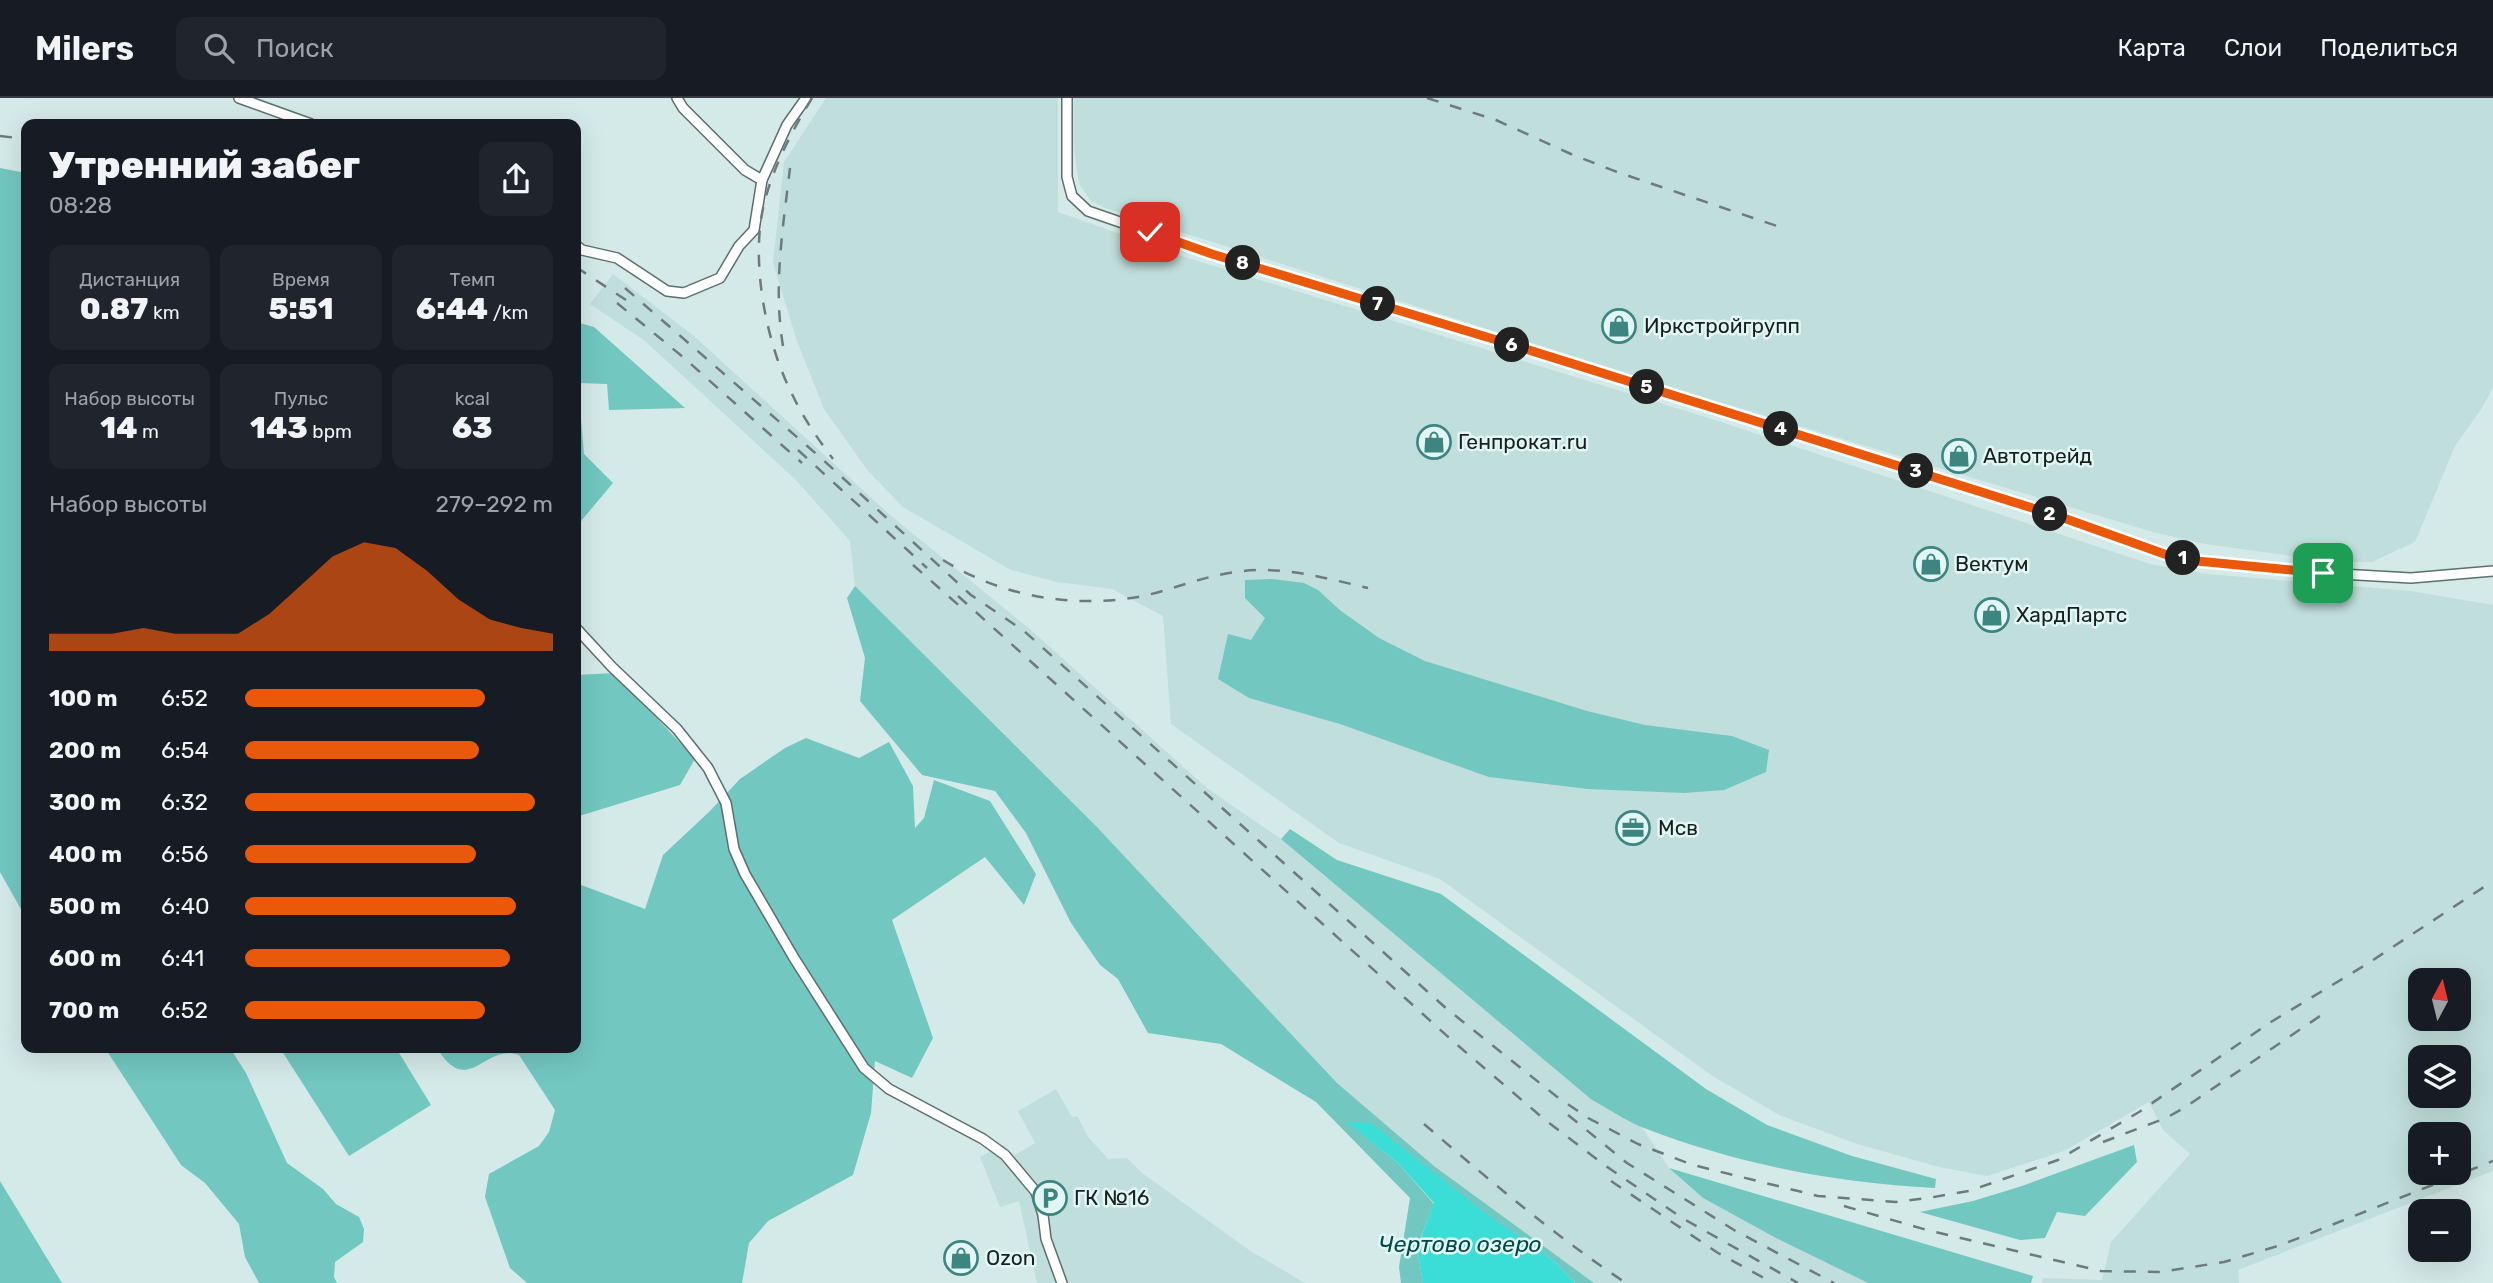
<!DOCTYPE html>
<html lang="ru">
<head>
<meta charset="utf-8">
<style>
	:root { --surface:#171b24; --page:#20242c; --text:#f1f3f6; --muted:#9ea1a6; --line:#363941; --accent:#ea580c }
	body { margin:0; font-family:Rubik,sans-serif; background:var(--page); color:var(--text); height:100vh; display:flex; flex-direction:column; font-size:26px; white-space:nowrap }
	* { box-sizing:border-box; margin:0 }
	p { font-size:23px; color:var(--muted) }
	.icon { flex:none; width:38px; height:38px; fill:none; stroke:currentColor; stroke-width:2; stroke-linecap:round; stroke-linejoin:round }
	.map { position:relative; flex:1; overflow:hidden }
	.panel { position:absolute; left:21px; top:21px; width:560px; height:934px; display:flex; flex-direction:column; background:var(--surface); border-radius:14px; box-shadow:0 7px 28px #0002 }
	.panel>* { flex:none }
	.needle { width:46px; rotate:7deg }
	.buttons { position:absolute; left:2408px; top:870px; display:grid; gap:14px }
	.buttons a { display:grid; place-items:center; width:63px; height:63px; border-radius:14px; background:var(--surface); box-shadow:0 7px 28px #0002; font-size:35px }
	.pin { position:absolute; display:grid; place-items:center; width:60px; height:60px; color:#fff; margin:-30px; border-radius:14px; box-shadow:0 4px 10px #0006 }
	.km { position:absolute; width:35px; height:35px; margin:-18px; border-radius:50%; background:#222; color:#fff; font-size:19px; line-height:35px; text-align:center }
	.round { display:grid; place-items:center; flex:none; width:74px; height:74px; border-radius:14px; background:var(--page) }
	.headline { display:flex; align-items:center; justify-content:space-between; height:119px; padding:0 28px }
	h1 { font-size:38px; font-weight:800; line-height:52px }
	.figures { display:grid; grid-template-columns:repeat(3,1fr); gap:10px; height:119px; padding:7px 28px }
	.figures div { display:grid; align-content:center; border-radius:14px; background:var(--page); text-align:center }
	.figures b { font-size:30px; font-weight:800 }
	.figures small { font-size:19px; font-weight:400 }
	.figures p { font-size:19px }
	.chart { height:196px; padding:14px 28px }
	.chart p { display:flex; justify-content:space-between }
	.chart svg { width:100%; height:126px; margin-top:7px; fill:var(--accent); opacity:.7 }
	ul { padding:0 28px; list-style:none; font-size:23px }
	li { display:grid; grid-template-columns:112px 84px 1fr; align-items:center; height:52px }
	li i { height:18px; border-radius:9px; background:var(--accent) }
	header { display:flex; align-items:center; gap:42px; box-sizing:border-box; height:98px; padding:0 35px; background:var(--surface); border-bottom:2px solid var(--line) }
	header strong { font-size:33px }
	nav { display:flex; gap:38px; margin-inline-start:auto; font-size:24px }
	.search { width:490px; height:63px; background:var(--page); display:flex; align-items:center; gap:18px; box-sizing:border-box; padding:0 24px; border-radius:14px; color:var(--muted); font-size:26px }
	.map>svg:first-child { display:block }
</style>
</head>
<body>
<header>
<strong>Milers</strong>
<div class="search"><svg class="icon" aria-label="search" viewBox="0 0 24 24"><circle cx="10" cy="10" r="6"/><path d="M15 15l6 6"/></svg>Поиск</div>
<nav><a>Карта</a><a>Слои</a><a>Поделиться</a></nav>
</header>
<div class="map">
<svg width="2493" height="1185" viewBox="0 0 2493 1185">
	<rect width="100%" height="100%" fill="#d4eae8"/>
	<g fill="#c0dedb" fill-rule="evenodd">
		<path d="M826 0H1058V114L1182 158 1712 321 2150 466 2207 476 2411 493 2493 507V1073L2238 1172 2239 1185H2042L2043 1180 2102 1182 2111 1144 2190 1056 2163 1032 2149 1004 2064 1053 1987 1078 1939 1069 1857 1046 1779 1017 1711 977 1440 781 1339 745 1171 626 1163 518 1112 491 1057 484 1011 472 903 409 868 373 824 311 797 243 773 165 784 64ZM2420 882H2459V920H2420ZM2420 959H2459V998H2420ZM2420 1036H2459V1074H2420Z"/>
		<polygon points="1074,0 2493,0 2493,289 2482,310 2455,348 2415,444 2372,464 2335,464 2205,446 2153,434 1719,304 1108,111 1091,103 1079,86 1074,51"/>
		<polygon points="613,176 694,238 890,417 1032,533 1208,691 1281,741 1592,1002 1642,1029 1669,1070 1703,1100 1776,1140 1868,1185 1594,1185 1434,1068 1337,985 1096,728 855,488 850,443 795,381 645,243 590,206"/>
		<polygon points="1056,991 1072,1019 1077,1018 1089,1040 1108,1061 1127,1060 1142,1075 1249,1152 1305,1185 1037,1185 1019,1103 1000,1109 980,1059 1003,1047 1013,1058 1035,1045 1018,1013"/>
	</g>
	<g fill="#72c7c1">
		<polygon points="0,70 26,75 26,820 0,774"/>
		<polygon points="576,224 594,229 685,310 609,312 607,286 578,285 584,356 613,385 576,429"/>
		<polygon points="1272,481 1304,485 1318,492 1341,513 1379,540 1425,563 1587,613 1645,627 1732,638 1769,652 1766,674 1724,692 1684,695 1588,691 1489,679 1340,626 1249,600 1218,581 1228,536 1251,542 1265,520 1245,500 1245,482"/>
		<polygon points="855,488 1096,728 1337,985 1434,1068 1594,1185 1575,1185 1554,1163 1349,1025 1399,1066 1434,1106 1417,1149 1423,1185 1401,1185 1399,1169 1410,1100 1316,1004 1221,946 1148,935 1118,881 1100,867 1071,825 1026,735 995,693 922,677 860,603 865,560 847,500"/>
		<polygon points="615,575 695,661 680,687 576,719 576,577"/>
		<path d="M806 640 859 660 889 644 913 688 915 730 924 720 934 682 990 703 1036 776 1024 807 985 759 892 822 933 940 912 980 875 963 871 1015 853 1077 768 1123 749 1145 742 1185H527L510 1170 485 1099 489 1076 539 1048 549 1034 555 1012 519 957C484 945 468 1001 437 950H576V785L645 811 663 757 710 713 740 681 785 650Z"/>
		<path d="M1290 731 1337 762 1441 796 1706 991 1767 1027 1852 1058 1936 1081 1935 1090C1835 1085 1737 1066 1644 1030 1626 1023 1609 1011 1592 1002L1281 741Z"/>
		<polygon points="105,950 230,950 246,975 287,1065 323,1091 336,1106 359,1119 364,1131 363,1144 335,1164 334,1179 337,1185 259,1185 245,1159 239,1126 205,1085 181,1067"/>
		<polygon points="280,950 396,950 431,1007 349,1058"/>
		<polygon points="2134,1047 2137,1064 2085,1118 2057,1114 2045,1140 2020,1142 1920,1114 1973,1103 2022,1088"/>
		<polygon points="1669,1070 2033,1178 2031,1185 1868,1185 1776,1140 1703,1100"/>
		<polygon points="0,1083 62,1185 0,1185"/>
	</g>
	<polygon fill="#3aded6" points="1347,1024 1371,1025 1485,1115 1554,1163 1575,1185 1423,1185 1417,1150 1434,1105 1399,1066"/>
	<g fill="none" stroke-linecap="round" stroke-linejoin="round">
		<g stroke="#5c6f6d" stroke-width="12">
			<g id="street">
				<polyline points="239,0 311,26"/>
				<polyline points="677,0 683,10 745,72 762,82"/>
				<polyline points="1067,0 1067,79 1072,98 1088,113 1212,156 1409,215 2058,418 2170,458 2197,463 2323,475 2411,480 2493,473"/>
				<polyline points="576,147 582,152 617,160 667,193 684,195 720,180 739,148 754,132 762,82 787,27 806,0"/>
				<polyline points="576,530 612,569 677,631 708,670 726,705 734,751 745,776 794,860 864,970 889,991 983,1041 1005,1057 1036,1094 1043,1117 1046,1141 1062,1185"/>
			</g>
		</g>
		<use href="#street" stroke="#fff" stroke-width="9"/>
		<g stroke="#6d7b7a" stroke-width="2.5" stroke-dasharray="12 12" stroke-linecap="butt">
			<path d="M812 0C792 33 773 69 764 106 750 163 766 246 793 298 804 321 818 341 833 361"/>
			<polyline points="1427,0 1496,22 1571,56 1617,74 1777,128"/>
			<polyline points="0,38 26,41"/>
			<polyline points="576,169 632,206"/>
			<polyline points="625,190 821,360 971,497 1024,533 1447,911 1556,998 1588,1020 1638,1046 1693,1067 1818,1098 1896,1104 1928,1100 1969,1093 2058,1062 2139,1014 2271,924 2367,866 2493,783"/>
			<polyline points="617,205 683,259 802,365"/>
			<path d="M783 248C773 188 783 130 790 70"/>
			<polyline points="798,352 927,470"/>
			<path d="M943 462C1002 499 1075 511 1143 498 1174 491 1204 478 1236 474 1280 467 1325 480 1368 490"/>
			<polyline points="913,467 963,511"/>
			<polyline points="958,498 1455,945 1544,1021 1603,1066 1682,1120 1798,1185"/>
			<polyline points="1568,1017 1627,1065 1734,1132 1834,1185"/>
			<path d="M1424 1026C1489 1082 1555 1138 1626 1185"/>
			<polyline points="2103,1044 2166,1020 2184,1010 2323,916"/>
			<polyline points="1611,1083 1718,1155 1773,1185"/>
			<polyline points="1844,1108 1927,1132 2101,1173 2160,1174 2224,1164 2281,1147 2493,1063"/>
		</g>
	</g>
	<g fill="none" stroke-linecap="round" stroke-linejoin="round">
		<g stroke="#fff" stroke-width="14">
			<polyline id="route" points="1150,134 1212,156 1500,243 2058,418 2170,458 2197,463 2323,475"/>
		</g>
		<use href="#route" stroke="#ea580c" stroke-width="9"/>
	</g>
	<defs>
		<g id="shop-ring" transform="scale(1.75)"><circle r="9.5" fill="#e2f7f5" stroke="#3d8580" stroke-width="1.5"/><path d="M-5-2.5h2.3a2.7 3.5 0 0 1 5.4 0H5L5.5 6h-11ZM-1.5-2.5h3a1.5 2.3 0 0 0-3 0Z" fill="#3d8580"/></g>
		<g id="office-ring" transform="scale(1.75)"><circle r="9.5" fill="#e2f7f5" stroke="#3d8580" stroke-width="1.5"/><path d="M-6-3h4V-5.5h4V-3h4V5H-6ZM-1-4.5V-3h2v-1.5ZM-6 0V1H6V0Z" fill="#3d8580"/></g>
		<g id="parking-ring" transform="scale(1.75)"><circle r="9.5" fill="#e2f7f5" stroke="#3d8580" stroke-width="1.5"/><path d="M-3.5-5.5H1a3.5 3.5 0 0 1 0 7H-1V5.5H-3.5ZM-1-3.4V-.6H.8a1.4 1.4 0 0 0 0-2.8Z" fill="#3d8580"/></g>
	</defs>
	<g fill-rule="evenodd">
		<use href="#shop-ring" x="1619" y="228"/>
		<use href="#shop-ring" x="1434" y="344"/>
		<use href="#shop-ring" x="1959" y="358"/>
		<use href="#shop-ring" x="1931" y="466"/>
		<use href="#shop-ring" x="1992" y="517"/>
		<use href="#office-ring" x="1633" y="730"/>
		<use href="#parking-ring" x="1050" y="1100"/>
		<use href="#shop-ring" x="961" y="1160"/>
	</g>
	<g text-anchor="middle" stroke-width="5" stroke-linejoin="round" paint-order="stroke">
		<g font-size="21" fill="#18201f" stroke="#e2f7f5" text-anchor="start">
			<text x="1644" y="235">Иркстройгрупп</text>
			<text x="1458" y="351">Генпрокат.ru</text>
			<text x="1983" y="365">Автотрейд</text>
			<text x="1955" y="473">Вектум</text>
			<text x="2016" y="524">ХардПартс</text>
			<text x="1658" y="737">Мсв</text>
			<text x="1074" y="1107">ГК №16</text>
			<text x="986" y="1167">Ozon</text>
		</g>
		<g font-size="23" font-style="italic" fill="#004946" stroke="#e2f7f5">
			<text x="1460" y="1154">Чертово озеро</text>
		</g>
	</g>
</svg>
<div class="buttons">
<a><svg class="needle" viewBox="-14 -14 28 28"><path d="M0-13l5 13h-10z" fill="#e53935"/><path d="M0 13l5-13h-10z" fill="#9ea1a6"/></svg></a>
<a><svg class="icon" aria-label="layers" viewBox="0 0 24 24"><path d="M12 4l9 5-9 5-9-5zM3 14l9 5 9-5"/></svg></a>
<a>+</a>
<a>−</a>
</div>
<div class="pin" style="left:2323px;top:475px;background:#1e9e55"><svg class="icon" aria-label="arrive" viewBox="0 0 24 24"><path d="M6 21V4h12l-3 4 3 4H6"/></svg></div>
<div class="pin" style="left:1150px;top:134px;background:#d93025"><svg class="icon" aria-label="check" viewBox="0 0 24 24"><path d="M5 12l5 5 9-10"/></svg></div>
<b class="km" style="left:2183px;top:460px">1</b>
<b class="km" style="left:2050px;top:416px">2</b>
<b class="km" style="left:1916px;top:373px">3</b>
<b class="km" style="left:1781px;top:331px">4</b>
<b class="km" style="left:1647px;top:289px">5</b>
<b class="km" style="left:1512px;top:247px">6</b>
<b class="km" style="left:1378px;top:206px">7</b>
<b class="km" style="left:1243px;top:165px">8</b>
<section class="panel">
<div class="headline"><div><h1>Утренний забег</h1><p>08:28</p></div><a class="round"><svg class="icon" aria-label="share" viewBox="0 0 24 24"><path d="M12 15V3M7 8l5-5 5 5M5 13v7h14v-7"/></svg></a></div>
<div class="figures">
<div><p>Дистанция</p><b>0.87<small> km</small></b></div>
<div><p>Время</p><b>5:51</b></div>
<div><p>Темп</p><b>6:44<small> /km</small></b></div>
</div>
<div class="figures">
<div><p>Набор высоты</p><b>14<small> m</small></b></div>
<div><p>Пульс</p><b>143<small> bpm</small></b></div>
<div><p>kcal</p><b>63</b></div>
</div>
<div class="chart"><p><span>Набор высоты</span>279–292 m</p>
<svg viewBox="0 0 160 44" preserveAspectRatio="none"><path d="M0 44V38L10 38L20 38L30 36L40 38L50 38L60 38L70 31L80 21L90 11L100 6L110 8L120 16L130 26L140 33L150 36L160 38V44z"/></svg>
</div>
<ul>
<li><b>100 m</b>6:52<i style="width:78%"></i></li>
<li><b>200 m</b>6:54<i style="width:76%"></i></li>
<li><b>300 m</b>6:32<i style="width:94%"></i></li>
<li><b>400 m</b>6:56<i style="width:75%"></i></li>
<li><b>500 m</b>6:40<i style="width:88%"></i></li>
<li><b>600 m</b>6:41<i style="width:86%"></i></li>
<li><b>700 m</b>6:52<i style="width:78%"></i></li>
</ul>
</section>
</div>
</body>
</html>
